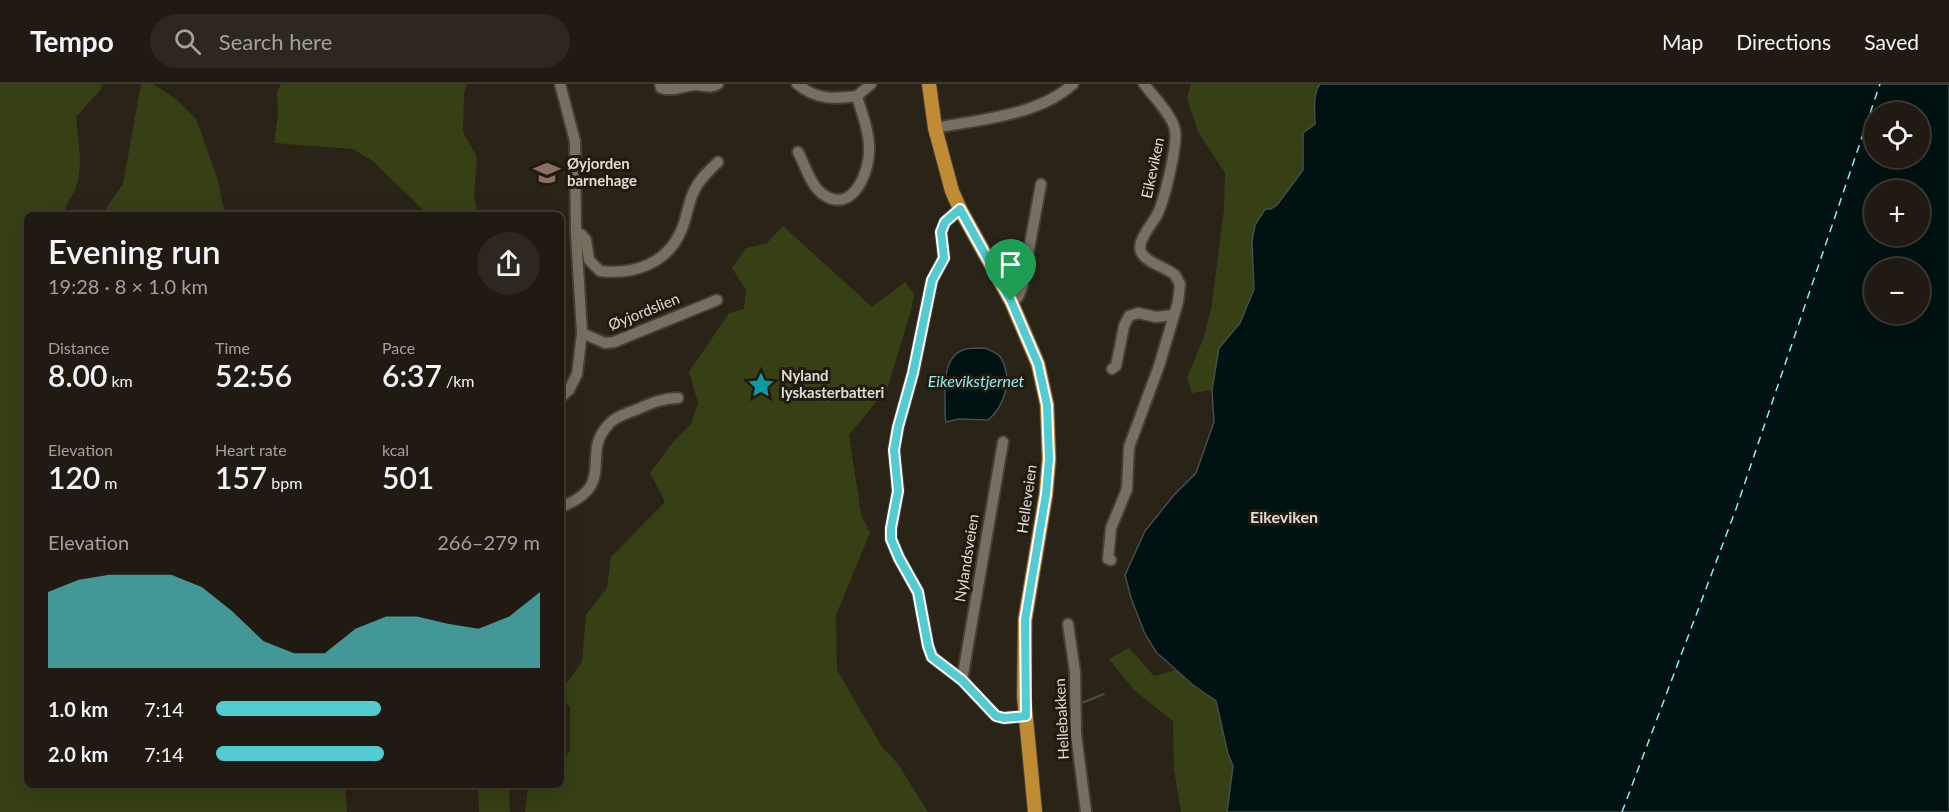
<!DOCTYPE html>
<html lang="en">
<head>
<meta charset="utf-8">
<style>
	:root { --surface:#201a12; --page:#2d2720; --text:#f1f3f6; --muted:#a2a19f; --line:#3d3832; --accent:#52ccd0 }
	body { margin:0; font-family:Lato,sans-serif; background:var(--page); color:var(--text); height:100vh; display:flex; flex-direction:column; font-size:22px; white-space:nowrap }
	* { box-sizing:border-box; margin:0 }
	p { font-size:20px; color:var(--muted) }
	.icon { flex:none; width:33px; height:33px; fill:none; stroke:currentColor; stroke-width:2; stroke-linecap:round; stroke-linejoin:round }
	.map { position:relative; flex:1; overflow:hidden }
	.sheet { position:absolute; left:24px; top:128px; width:540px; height:576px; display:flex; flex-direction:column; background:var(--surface); border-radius:9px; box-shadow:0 6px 24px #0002,0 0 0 2px var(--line) }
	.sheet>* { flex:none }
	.fabs { position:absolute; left:1864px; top:18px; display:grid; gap:12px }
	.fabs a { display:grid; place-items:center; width:66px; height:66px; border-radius:50%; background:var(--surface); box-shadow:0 6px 24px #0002,0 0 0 2px var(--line); font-size:30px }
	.pin { position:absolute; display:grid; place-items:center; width:51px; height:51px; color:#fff; margin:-62px -26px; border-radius:50% 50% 50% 0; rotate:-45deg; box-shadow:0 0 6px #0007 }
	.pin .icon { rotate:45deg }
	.round { display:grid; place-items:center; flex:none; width:63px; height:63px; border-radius:32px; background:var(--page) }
	.overview { display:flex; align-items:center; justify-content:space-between; height:102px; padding:0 24px }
	h1 { font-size:33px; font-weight:600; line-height:45px }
	.stats { display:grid; grid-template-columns:repeat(3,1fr); gap:9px; height:102px; padding:6px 24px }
	.stats div { display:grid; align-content:center }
	.stats b { font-size:30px; font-weight:600 }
	.stats small { font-size:16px; font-weight:400 }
	.stats p { font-size:16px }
	.chart { height:168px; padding:12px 24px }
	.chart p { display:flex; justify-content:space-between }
	.chart svg { width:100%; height:108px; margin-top:6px; fill:var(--accent); opacity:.7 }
	ul { padding:0 24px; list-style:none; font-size:20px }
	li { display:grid; grid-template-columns:96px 72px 1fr; align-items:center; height:45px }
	li i { height:15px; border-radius:8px; background:var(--accent) }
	header { display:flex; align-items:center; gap:36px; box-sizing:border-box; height:84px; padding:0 30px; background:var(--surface); border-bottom:2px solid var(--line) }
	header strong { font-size:28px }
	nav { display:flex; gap:33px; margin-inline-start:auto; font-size:21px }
	.search { width:420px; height:54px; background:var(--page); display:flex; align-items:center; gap:15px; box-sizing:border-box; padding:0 21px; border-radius:33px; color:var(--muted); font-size:22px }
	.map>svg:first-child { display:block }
</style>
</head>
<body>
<header>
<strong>Tempo</strong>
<div class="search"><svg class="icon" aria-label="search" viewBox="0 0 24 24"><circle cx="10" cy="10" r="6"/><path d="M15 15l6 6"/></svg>Search here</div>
<nav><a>Map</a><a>Directions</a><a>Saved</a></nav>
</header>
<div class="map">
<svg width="1949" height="728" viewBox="0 0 1949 728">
	<rect width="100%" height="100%" fill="#2a2318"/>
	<g fill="#373f15">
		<path d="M0 0H102L101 5 76 33C78 54 83 79 77 100 74 111 66 119 64 130H27V700L345 701 347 728H0Z"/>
		<polygon points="141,0 153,0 176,15 196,35 217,93 225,130 102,130 123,100"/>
		<polygon points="281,0 467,0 464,10 463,48 477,73 474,112 478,130 425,130 420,123 373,77 353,65 274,59 278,31 277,8"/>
		<polygon points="1191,0 1320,0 1317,4 1315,40 1302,66 1304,81 1303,86 1277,121 1271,125 1252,157 1254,204 1240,239 1219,264 1212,306 1192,309 1187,294 1204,253 1212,220 1224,125 1225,89 1198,48 1187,14"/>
		<polygon points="783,142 872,223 905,198 914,210 911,227 887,305 849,351 861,430 870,449 836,531 837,586 882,663 898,680 928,728 525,728 528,703 532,701 561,700 561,680 570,666 570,623 561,612 561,606 582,578 586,531 607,504 611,473 665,418 650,389 673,358 691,340 698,319 689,288 729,229 744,225 746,206 732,184 746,164 767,159"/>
		<polygon points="1129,564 1154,592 1176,586 1193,601 1216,617 1228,670 1233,682 1227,728 1181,728 1174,686 1173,637 1134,606 1109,575"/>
		<polygon points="478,701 509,701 510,728 479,728"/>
	</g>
	<g fill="#011213" stroke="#444e4d" stroke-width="1.5" fill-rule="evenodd">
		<path d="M1320 0H1949V728H1227L1233 682 1228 670 1216 617 1193 601 1156 568 1145 550 1131 514 1125 491 1145 447 1174 411 1196 389 1214 338 1212 306 1219 264 1240 239 1254 205 1252 157 1255 141 1265 125H1271L1277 121 1303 86V49L1315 40C1315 27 1312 11 1320 0ZM1875 28H1920V74H1875ZM1875 106H1920V152H1875ZM1875 184H1920V230H1875Z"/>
		<path d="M985 264C990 266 998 269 1001 274 1013 294 1005 322 988 336L959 335 946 338 945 332C946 311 939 272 966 265 972 264 979 264 985 264Z"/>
	</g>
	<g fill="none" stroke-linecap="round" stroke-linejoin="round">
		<polyline stroke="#444e4d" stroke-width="2" points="1079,620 1104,610"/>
		<polyline stroke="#8aedf6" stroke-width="1.5" stroke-dasharray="8 6" stroke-linecap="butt" points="1622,728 1736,425 1880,0"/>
		<g stroke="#443e36" stroke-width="14">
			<g id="minor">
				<polyline points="560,0 575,57 576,151 582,249 577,290 569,306 561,313"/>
				<path d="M660 0 661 4C673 8 683 2 695 1 703 1 711 5 718 0"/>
				<path d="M797 0C816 16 834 15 857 12"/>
				<path d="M935 44C980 35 1038 32 1073 0"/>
				<path d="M798 68C805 81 811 103 824 111 854 131 871 84 869 62 869 45 861 28 857 12L871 0"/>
				<polyline points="960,125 945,138 941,148 944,174 932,196 913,289 898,343 894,366 898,407 891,445 891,455 899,474 918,508 928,562 932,573 962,596 996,632 1004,634 1026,632"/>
				<path d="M576 151 581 150 586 156 589 176 600 187C633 191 667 180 681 147 687 134 688 119 694 107 699 95 709 87 718 78"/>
				<polyline points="1011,217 1018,213 1022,203 1041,100"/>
				<polyline points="582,249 605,259 614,258 717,216"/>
				<polyline points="1112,285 1116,282 1124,242 1129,232 1138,229 1156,233 1174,231"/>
				<path d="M561 423C619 400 579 371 609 340 616 332 628 329 638 325 651 319 663 314 678 314"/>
				<path d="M1111 476 1108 475 1111 444 1127 405 1129 363 1159 282 1178 218 1180 200 1175 191C1166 183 1146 179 1141 168 1136 158 1152 140 1157 131 1164 118 1178 60 1175 46 1172 31 1153 12 1144 0"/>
				<polyline points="1068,540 1075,588 1076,650 1086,728"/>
				<polyline points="962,596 1003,358"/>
			</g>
		</g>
		<g stroke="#443e36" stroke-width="16">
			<polyline id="major" points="929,0 935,44 952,107 960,125 1011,217 1038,280 1047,321 1049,375 1046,410 1025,536 1024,613 1035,728"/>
		</g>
		<use href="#minor" stroke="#776f61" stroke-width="10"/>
		<use href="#major" stroke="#c08c33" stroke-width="14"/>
	</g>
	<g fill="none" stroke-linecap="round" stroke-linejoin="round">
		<g stroke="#fff" stroke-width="12">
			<polygon id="route" points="960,125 1011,217 1038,280 1047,321 1049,375 1046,410 1025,536 1026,632 1004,634 996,632 962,596 932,573 928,562 918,508 899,474 891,455 891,444 898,407 894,366 898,343 913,289 932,196 944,174 941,148 945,138"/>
		</g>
		<use href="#route" stroke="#52ccd0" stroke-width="8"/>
	</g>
	<defs>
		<g id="school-bare" transform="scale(2.07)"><path d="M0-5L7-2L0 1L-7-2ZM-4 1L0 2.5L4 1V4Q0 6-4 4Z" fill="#8d6e63" stroke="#201a0f" stroke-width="2.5" paint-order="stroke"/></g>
		<g id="sight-bare" transform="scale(2.07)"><path d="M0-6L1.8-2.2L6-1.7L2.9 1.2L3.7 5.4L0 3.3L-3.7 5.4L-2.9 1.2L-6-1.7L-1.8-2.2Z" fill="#0f9aa8" stroke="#201a0f" stroke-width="2.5" paint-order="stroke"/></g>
	</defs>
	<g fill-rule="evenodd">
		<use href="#school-bare" x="547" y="89"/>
		<use href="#sight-bare" x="761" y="301"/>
	</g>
	<g text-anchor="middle" stroke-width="6" stroke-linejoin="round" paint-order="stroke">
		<g font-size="15" font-weight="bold" fill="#e0dbd4" stroke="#201a0f" text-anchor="start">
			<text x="567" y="85">Øyjorden<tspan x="567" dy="17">barnehage</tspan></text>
			<text x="781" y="297">Nyland<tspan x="781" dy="17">lyskasterbatteri</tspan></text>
		</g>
		<g font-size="15" fill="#e0dbd4" stroke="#201a0f">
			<text transform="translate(1153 84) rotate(-78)" y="5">Eikeviken</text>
			<text transform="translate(644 228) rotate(-22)" y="5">Øyjordslien</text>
			<text transform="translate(1027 415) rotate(-82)" y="5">Helleveien</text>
			<text transform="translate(967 474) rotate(-81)" y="5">Nylandsveien</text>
			<text transform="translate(1062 635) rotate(-93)" y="5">Hellebakken</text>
		</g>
		<g font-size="16" font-style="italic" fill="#8aedf6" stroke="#201a0f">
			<text x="976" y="303">Eikevikstjernet</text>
		</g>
		<g font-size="16" font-weight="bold" fill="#e0dbd4" stroke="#201a0f">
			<text x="1284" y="439">Eikeviken</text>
		</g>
	</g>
</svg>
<div class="fabs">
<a><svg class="icon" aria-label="locate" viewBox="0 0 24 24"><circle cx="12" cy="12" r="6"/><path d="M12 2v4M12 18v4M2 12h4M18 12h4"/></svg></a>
<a>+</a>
<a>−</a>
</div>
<div class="pin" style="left:1011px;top:217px;background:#1e9e55"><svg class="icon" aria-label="arrive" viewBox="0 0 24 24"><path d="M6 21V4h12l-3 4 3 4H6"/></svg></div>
<section class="sheet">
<div class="overview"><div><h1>Evening run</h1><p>19:28 · 8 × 1.0 km</p></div><a class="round"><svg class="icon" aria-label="share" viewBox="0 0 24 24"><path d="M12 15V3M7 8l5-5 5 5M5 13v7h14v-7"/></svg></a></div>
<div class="stats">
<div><p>Distance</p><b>8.00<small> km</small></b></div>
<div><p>Time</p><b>52:56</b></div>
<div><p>Pace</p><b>6:37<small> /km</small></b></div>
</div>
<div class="stats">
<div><p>Elevation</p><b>120<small> m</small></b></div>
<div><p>Heart rate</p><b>157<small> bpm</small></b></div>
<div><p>kcal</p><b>501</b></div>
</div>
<div class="chart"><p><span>Elevation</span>266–279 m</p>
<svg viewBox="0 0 160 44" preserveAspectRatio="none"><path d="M0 44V13L10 8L20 6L30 6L40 6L50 11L60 21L70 33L80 38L90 38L100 28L110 23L120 23L130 26L140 28L150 23L160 13V44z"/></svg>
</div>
<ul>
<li><b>1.0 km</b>7:14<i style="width:51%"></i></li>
<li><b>2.0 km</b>7:14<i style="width:52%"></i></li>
</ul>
</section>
</div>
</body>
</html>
